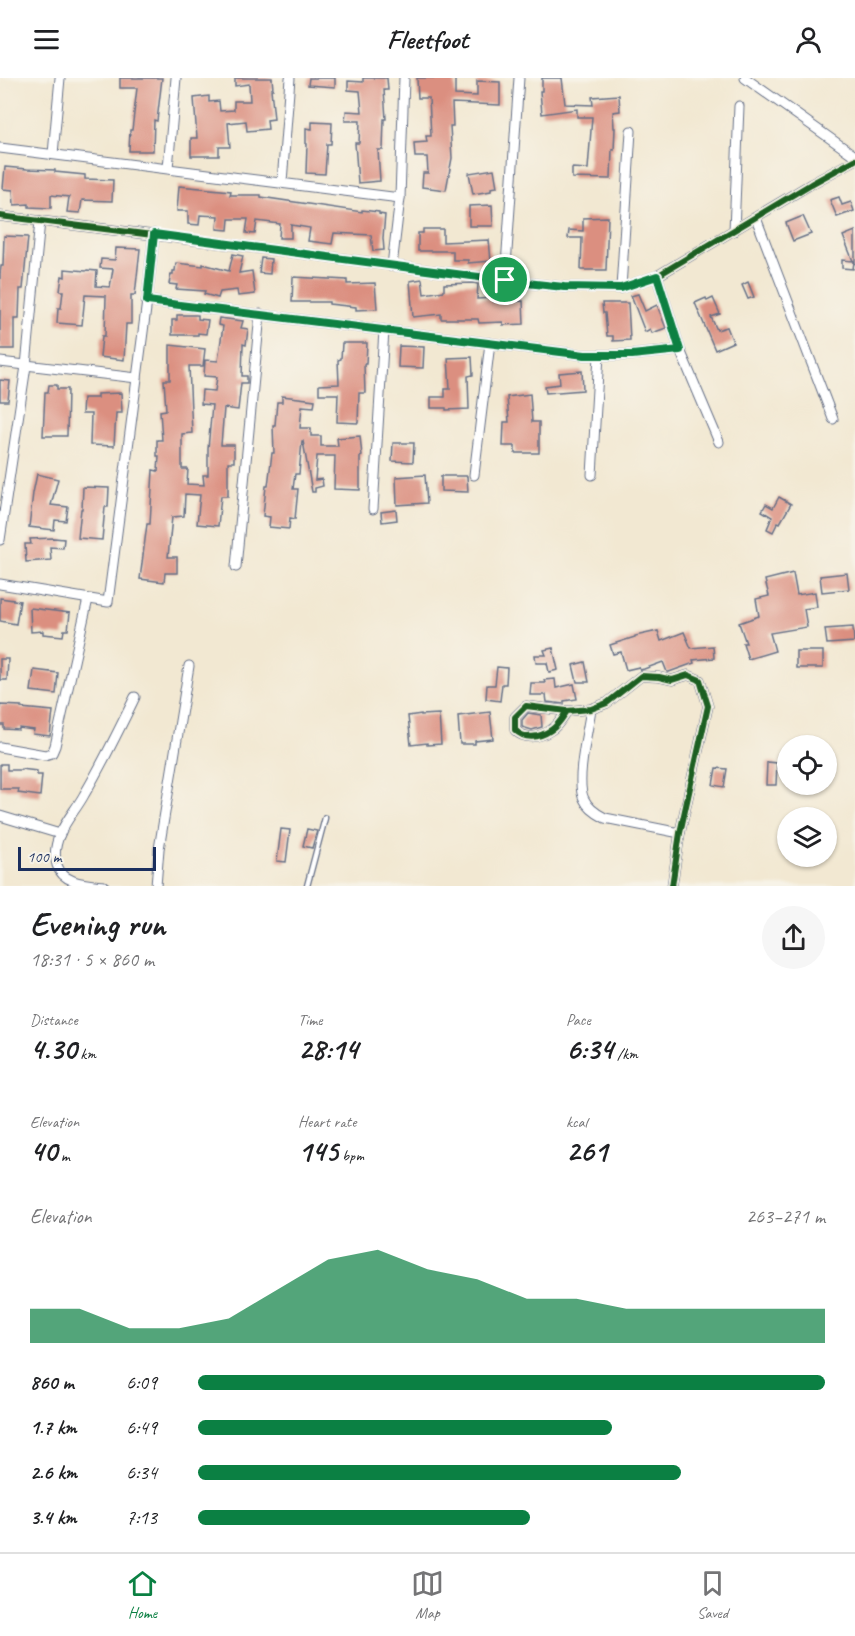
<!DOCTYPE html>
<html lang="en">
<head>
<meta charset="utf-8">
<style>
	:root { --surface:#fff; --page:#f6f6f6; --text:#202124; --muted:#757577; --line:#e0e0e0; --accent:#0b8043 }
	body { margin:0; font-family:Caveat,sans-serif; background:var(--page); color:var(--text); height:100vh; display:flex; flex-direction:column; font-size:22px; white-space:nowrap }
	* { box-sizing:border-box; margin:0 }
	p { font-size:20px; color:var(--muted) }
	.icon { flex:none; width:33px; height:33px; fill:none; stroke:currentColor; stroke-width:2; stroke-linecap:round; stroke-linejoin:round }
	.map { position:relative; height:808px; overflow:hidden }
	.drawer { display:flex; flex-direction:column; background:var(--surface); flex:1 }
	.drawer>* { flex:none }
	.tools { position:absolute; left:777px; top:657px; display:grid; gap:12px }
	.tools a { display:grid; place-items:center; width:60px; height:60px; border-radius:50%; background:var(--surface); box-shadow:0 2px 4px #0004; font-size:30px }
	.scale { position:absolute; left:18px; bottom:15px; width:138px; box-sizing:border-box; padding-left:6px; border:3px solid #1b2f5e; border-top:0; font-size:16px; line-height:21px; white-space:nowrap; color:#1b2f5e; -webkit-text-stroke:4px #f7f3e8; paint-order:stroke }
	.pin { position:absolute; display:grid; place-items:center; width:51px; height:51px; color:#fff; margin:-26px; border:3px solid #fff; border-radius:50%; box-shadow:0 2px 6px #0007 }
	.round { display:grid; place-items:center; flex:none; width:63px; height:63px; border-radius:32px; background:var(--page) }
	.summary { display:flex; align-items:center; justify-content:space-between; height:102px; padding:0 30px }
	h1 { font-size:33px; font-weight:700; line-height:45px }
	.metrics { display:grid; grid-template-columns:repeat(3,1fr); gap:9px; height:102px; padding:6px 30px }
	.metrics div { display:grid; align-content:center }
	.metrics b { font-size:30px; font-weight:700 }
	.metrics small { font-size:16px; font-weight:400 }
	.metrics p { font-size:16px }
	.chart { height:168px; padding:12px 30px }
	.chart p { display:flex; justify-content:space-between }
	.chart svg { width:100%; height:108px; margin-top:6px; fill:var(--accent); opacity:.7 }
	ul { padding:0 30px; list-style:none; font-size:20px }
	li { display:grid; grid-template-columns:96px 72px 1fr; align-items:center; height:45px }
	li i { height:15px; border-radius:8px; background:var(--accent) }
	header { display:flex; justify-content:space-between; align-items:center; height:78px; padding:0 30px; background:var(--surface); font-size:27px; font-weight:700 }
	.tab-bar { display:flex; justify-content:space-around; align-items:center; height:84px; border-top:2px solid var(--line); background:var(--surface); font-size:16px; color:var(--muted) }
	.tab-bar a { display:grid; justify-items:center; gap:3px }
	.tab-bar .selected { color:var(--accent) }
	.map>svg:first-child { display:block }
</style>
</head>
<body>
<header><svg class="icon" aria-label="menu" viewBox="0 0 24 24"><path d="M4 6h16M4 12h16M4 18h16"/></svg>Fleetfoot<svg class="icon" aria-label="person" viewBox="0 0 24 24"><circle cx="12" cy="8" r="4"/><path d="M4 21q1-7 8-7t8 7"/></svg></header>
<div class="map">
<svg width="855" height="808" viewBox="0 0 855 808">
	<rect width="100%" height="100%" fill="#f7f3e8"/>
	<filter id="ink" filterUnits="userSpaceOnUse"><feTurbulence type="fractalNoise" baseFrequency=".0167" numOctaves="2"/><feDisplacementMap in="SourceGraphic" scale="12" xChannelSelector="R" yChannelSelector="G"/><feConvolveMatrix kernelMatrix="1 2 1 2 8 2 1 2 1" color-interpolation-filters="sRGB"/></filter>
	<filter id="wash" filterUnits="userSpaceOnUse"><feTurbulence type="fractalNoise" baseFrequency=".008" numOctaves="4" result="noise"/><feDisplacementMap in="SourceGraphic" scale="24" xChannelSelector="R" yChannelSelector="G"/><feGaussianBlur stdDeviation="1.35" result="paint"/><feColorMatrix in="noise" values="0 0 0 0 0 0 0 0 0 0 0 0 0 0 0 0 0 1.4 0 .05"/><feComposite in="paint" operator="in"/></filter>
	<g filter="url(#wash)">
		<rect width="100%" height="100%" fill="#f2e8d2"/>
		<g id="blocks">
			<g fill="#db8f80">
				<polygon points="120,0 162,0 157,43 154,42 153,73 129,73 130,52 132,52 137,10 120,10"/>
				<polygon points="235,0 272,0 273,11 271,11 274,41 267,42 268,51 247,53 246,43 228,45 230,69 219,69 219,78 191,78 191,60 197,60 194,20 209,18 209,24 219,23 220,33 234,32 234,23 250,23 249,6 235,8"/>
				<polygon points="309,0 335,0 335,9 308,7"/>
				<polygon points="363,0 387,0 388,12 384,12 386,41 384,41 383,72 378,72 380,103 358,105 355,65 359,65 360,43 345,43 346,33 362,34 360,13 348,12 348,3 363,4"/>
				<polygon points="417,0 455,0 455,17 477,18 477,3 500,4 500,27 452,25 453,48 450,48 452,80 446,112 422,109 423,95 428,95 427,79 415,79 414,65 427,64 426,58 431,58 429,20 418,20"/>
				<polygon points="542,0 562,0 565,26 593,27 592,19 619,17 620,33 613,34 614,50 615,50 614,72 612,71 611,101 572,100 572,90 588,91 592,39 577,39 577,31 542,36 540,13 542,13"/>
				<polygon points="312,44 332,45 331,66 327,66 325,96 306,95 307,66 306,66 306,50 312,51"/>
				<polygon points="5,89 27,91 55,92 55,94 85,97 85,101 113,102 112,123 82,122 80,135 67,134 69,119 51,117 51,130 29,129 29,126 14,127 13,112 3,111"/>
				<polygon points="494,91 497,109 491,110 491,113 473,116 469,95"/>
				<polygon points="179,108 231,113 230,117 261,117 261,119 362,134 362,132 379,134 379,136 385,137 383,160 384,172 373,173 371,157 334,155 332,166 308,163 310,150 291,147 291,160 279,160 280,146 257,143 255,156 246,155 248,141 229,141 228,152 217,151 218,138 200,137 199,147 188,146 188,133 177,133"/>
				<polygon points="839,119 842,127 851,124 854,133 837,139 830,122"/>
				<polygon points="492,127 493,148 469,148 469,128"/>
				<polygon points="803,138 811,156 793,163 786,145"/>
				<polygon points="608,139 606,192 581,192 582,160 568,160 569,152 583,153 583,140"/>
				<polygon points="423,151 443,151 443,164 489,162 491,183 468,185 468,182 453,182 453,173 418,173 418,155 423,155"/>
				<polygon points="855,153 855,186 854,184 853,191 842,190 842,182 853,183 843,158"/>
				<polygon points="4,158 28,159 23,211 20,211 19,240 14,240 14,271 0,271 0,196 1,188 3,188"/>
				<polygon points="116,170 140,171 135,217 131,217 131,246 126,246 124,282 100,279 102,258 105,258 106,218 85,217 82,247 57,245 58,230 61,230 63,213 60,213 62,198 65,199 65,191 86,193 87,192 97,193 96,208 110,209 113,191 100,190 101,181 115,182"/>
				<polygon points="233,176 243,178 239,195 252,193 255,216 238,218 237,212 220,214 218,220 204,216 205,213 176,211 177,207 169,206 171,196 173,196 173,193 175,193 176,185 203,188 203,186 229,193"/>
				<polygon points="261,180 271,181 270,196 259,195"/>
				<polygon points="293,199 347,202 347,206 375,205 377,231 356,232 356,229 329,226 329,224 292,224"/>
				<polygon points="422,201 424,216 444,213 444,206 473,205 478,206 477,221 494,220 494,224 523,223 524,246 503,247 503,244 479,245 478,241 441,241 441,236 413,239 410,203"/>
				<polygon points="748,204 754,219 748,221 742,207"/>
				<polygon points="638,216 645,233 657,227 666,250 652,255 650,251 645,254 631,218"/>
				<polygon points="706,220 707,223 713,220 720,236 711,239 717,252 727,249 733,264 715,272 695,225"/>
				<polygon points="602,225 628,225 630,262 613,263 613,258 607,258 605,235 603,235"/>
				<polygon points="177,237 198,237 198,241 208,242 206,256 198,255 198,257 172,257 172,242 177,242"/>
				<polygon points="219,240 243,243 241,250 248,251 246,267 243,266 242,298 247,298 247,305 241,305 238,332 224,330 221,367 234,367 234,384 228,384 228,418 221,418 218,448 197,446 200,417 185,416 184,438 172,439 168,479 177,479 177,495 165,495 164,504 140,501 147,446 150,446 153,392 158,393 159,378 157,378 157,362 162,362 160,333 166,332 164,302 170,302 170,267 205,271 203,288 189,288 192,355 182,356 182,391 188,391 187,406 204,407 203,397 208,397 208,371 212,327 201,326 202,312 215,313 217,299 204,298 205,282 218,283 223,248 218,247"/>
				<polygon points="342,265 367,265 366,286 364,286 365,315 359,315 358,345 337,344 338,316 319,316 319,307 339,306 338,282 341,281"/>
				<polygon points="399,268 424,269 423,290 398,289"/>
				<polygon points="472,279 473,297 468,298 469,331 446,332 446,330 431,330 431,319 445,319 445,311 450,311 448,280"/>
				<polygon points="582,293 583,312 546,315 545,308 560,306 559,295"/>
				<polygon points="0,302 10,303 8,323 0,323"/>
				<polygon points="49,307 57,307 57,311 68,311 67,358 43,358 45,314 48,314"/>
				<polygon points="121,315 122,335 116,335 114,368 90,367 91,336 82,336 83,320 97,320 97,316"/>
				<polygon points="530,316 532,344 539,344 539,375 515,375 515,368 503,368 504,344 509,344 507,319"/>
				<polygon points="282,318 315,322 314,329 302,328 300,350 311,350 311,358 321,358 321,368 338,368 337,360 360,358 362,378 360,379 360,412 334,411 335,378 317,378 315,402 322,401 323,408 315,410 315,414 312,414 303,363 302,363 299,396 295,396 293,411 298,411 295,441 290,440 289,451 269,449 270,439 263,438 266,408 268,408 272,375 274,375 273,347 275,347 277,324 282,324"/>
				<polygon points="393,365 414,365 413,384 392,383"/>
				<polygon points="37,396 58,401 51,427 68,429 66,443 55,442 54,452 29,449 33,415"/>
				<polygon points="425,397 427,425 397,427 396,399"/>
				<polygon points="441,398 467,398 468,414 441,413"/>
				<polygon points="83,409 109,410 108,429 105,429 102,462 78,460 81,431 82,431"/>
				<polygon points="779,419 791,426 780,445 778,444 773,454 767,451 772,439 762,433 766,426 773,430"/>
				<polygon points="396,432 397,442 382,444 381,434"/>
				<polygon points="54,460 64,461 63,470 50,469 51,482 26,484 25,466 31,466 30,461"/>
				<polygon points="793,495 797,517 815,514 817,529 804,531 807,549 770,555 775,573 748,581 743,565 746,565 739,545 759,538 756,521 769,518 765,502"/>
				<polygon points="847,495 849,511 822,514 820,498"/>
				<polygon points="0,520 20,523 16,546 0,543"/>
				<polygon points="30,530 70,535 68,552 64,552 63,558 43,556 43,553 31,554"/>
				<polygon points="853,549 854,564 827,566 825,551"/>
				<polygon points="658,553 661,563 684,554 691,570 713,568 714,580 693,582 694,585 669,594 667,594 663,584 644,591 640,592 639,589 626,592 621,574 613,576 610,567 635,559 635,558"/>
				<polygon points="553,570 558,592 549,594 547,585 536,585 535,577 546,577 544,572"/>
				<rect x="796" y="573" width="27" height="17"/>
				<polygon points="0,581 8,581 7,602 0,602"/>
				<polygon points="585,584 589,604 577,604 573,587"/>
				<polygon points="497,589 507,590 506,606 502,606 500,623 486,621 487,607 495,607"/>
				<polygon points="34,592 58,595 56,616 31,613"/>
				<polygon points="555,601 556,610 574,606 577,621 564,623 564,626 547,624 546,617 530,617 531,605 545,605 544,602"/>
				<polygon points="0,627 21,628 21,630 53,633 50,658 33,656 34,652 19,650 19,652 4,651 4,647 0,647"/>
				<polygon points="490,634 493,661 475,663 475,666 460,666 458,638"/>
				<polygon points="528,635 541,637 542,649 532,652 522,649 522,642"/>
				<polygon points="421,636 421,637 439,636 441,666 427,667 427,665 411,667 408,638"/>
				<polygon points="767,684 777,685 776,707 766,707"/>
				<polygon points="0,686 7,686 7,692 21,692 21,691 37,693 37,697 42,697 40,718 18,715 19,711 0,711"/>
				<polygon points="716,690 727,691 724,709 713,707"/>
				<polygon points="281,751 290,752 286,784 277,783"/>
				<polygon points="307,751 317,753 312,770 303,768"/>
			</g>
		</g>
	</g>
	<g filter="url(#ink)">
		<use href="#blocks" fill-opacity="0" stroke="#667087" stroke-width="1.5"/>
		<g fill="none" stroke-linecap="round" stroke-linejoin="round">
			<g stroke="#667087" stroke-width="7">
				<polyline id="lane" points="307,808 325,740"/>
			</g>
			<g stroke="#667087" stroke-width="11">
				<g id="street">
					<polyline points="745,0 855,78"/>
					<polyline points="0,70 400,120"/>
					<polyline points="53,76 60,0"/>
					<polyline points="168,90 176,0"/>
					<polyline points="282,104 290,0"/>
					<polyline points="0,138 314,177 517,204 564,209 621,210 657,198 811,106 855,82"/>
					<polyline points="756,140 833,341"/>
					<polyline points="734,153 739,28"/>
					<polyline points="392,188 400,120 404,0"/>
					<polyline points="657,198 680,272 719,364"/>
					<polyline points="505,202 519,0"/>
					<polyline points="621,210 631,53"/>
					<polyline points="147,223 585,277 631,277 680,272"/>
					<polyline points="0,284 137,300"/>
					<polyline points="474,397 490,265"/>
					<polyline points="592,397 599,277"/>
					<polyline points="373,431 384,252"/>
					<polyline points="0,462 26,288 40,143"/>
					<polyline points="236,489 260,236"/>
					<polyline points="0,506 108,524 147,223 154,156"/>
					<path d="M591 631C588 652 575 704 584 721 588 730 597 736 605 740L680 755"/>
					<path d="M567 633C563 639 558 648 551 652 539 660 525 662 515 652V639L526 628 567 633 591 631 607 625 641 598 659 599 672 602 688 597 700 602 708 628 680 755 672 808"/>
					<polyline points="0,669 45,677 52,675 55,668 88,521"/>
					<polyline points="0,738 60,756"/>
					<path d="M104 808C87 806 63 806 57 787 54 777 56 765 60 756 66 742 77 730 84 717 103 685 119 652 135 619"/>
					<polyline points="156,808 159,771 189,588"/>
				</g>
			</g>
			<use href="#lane" stroke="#fff" stroke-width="4.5"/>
			<use href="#street" stroke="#fff" stroke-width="9"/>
			<g stroke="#f7f3e8" stroke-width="10">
				<g id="cycleway">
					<polyline points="0,138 314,177 517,204 564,209 621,210 657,198 811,106 855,82"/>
					<path d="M567 633C563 639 558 648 551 652 539 660 525 662 515 652V639L526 628 567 633 591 631 607 625 641 598 659 599 672 602 688 597 700 602 708 628 680 755 672 808"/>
				</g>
			</g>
			<use href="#cycleway" stroke="#1b5e20" stroke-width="6"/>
		</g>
	</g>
	<g fill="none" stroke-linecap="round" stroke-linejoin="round" filter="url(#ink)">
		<g stroke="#fff" stroke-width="12">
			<polygon id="route" points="154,156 517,204 564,209 621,210 657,198 680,272 632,277 585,277 147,223"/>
		</g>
		<use href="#route" stroke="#0b8043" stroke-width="8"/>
	</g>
</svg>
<div class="tools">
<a><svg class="icon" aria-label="locate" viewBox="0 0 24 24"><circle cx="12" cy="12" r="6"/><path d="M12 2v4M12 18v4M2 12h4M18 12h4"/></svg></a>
<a><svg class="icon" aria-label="layers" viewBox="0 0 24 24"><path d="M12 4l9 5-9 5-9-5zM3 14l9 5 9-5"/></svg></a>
</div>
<div class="scale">100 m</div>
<div class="pin" style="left:505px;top:202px;background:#1e9e55"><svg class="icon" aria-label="arrive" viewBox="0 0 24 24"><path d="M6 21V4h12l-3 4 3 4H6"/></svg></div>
</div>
<section class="drawer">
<div class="summary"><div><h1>Evening run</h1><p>18:31 · 5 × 860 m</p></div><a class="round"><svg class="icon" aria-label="share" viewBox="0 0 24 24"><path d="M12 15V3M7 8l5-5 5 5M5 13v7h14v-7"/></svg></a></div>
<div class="metrics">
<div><p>Distance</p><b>4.30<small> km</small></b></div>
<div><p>Time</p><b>28:14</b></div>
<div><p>Pace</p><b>6:34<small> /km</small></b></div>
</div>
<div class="metrics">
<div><p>Elevation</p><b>40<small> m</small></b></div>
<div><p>Heart rate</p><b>145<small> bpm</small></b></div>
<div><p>kcal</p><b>261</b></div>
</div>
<div class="chart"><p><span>Elevation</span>263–271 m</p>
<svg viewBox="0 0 160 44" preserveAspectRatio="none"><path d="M0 44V30L10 30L20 38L30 38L40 34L50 22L60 10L70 6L80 14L90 18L100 26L110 26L120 30L130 30L140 30L150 30L160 30V44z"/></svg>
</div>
<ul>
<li><b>860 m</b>6:09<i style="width:100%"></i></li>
<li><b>1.7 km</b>6:49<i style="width:66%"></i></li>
<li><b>2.6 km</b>6:34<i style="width:77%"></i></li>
<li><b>3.4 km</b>7:13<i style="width:53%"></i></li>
</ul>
</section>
<nav class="tab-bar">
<a class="selected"><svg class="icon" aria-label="home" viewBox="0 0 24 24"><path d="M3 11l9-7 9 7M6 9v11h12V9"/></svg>Home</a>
<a><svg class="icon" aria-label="map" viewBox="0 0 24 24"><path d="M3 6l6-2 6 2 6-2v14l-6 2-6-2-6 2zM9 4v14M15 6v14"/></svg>Map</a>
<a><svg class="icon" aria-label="saved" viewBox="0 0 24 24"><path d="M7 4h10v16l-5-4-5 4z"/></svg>Saved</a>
</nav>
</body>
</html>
